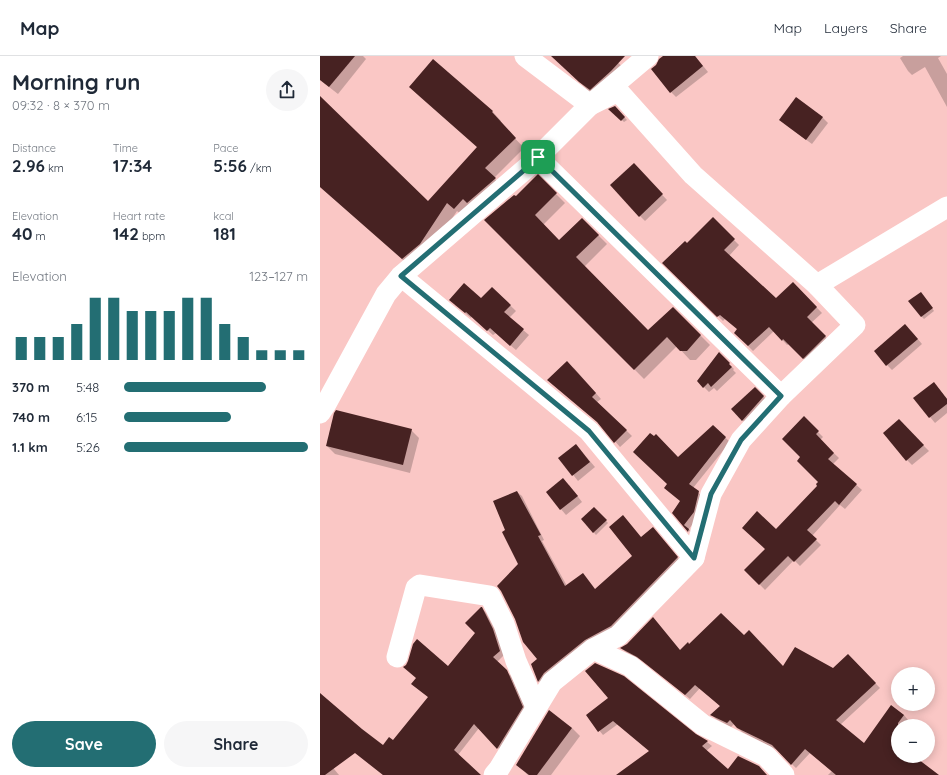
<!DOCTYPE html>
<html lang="en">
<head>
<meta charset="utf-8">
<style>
	:root { --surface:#fff; --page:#f6f6f7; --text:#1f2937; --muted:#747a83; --line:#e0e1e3; --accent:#236e73 }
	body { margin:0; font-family:Quicksand,sans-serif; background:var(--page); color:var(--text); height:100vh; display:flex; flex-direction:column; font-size:15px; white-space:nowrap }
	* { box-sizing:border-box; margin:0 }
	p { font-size:13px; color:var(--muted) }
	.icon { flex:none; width:22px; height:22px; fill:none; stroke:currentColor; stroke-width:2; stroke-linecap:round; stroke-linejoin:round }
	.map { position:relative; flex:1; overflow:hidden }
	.drawer { display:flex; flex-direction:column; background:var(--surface); width:320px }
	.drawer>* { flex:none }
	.buttons { position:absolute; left:571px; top:611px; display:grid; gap:8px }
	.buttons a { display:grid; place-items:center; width:44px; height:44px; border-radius:50%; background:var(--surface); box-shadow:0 2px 10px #0003; font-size:20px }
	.pin { position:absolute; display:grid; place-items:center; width:34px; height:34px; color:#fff; margin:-17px; border-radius:8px; box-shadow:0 2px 6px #0006 }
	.round { display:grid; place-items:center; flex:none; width:42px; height:42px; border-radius:21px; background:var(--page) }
	.overview { display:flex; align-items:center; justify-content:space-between; height:68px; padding:0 12px }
	h1 { font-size:22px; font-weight:800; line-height:30px }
	.figures { display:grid; grid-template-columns:repeat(3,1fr); gap:6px; height:68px; padding:4px 12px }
	.figures div { display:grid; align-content:center }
	.figures b { font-size:17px; font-weight:800 }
	.figures small { font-size:11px; font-weight:400 }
	.figures p { font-size:11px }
	.chart { height:112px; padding:8px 12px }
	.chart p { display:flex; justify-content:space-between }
	.chart svg { width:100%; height:72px; margin-top:4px; stroke:var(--accent); stroke-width:6 }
	.cta { display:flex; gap:8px; margin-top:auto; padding:8px 12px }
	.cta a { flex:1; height:46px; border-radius:24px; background:var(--accent); color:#fff; font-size:16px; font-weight:800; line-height:46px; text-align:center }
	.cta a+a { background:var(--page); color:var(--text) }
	ul { padding:0 12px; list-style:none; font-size:13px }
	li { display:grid; grid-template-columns:64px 48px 1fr; align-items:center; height:30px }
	li i { height:10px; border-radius:5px; background:var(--accent) }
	header { display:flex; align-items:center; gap:24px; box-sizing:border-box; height:56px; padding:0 20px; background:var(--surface); border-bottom:1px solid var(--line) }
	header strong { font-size:19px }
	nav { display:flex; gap:22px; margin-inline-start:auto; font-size:14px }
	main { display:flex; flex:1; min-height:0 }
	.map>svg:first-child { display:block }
</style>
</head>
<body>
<header>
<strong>Map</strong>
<nav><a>Map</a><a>Layers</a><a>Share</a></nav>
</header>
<main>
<section class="drawer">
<div class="overview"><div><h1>Morning run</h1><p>09:32 · 8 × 370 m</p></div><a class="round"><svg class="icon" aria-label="share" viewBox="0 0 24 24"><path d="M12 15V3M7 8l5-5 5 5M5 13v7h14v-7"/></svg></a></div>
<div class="figures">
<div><p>Distance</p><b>2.96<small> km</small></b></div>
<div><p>Time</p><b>17:34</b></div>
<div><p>Pace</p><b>5:56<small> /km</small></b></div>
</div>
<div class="figures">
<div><p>Elevation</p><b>40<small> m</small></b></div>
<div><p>Heart rate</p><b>142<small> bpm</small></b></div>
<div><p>kcal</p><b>181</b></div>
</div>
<div class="chart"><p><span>Elevation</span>123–127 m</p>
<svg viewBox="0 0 160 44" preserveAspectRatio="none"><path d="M5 44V30M15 44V30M25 44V30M35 44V22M45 44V6M55 44V6M65 44V14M75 44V14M85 44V14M95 44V6M105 44V6M115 44V22M125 44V30M135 44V38M145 44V38M155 44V38"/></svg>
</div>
<ul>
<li><b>370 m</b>5:48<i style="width:77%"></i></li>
<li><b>740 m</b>6:15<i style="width:58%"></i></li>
<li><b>1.1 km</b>5:26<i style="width:100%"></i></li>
</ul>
<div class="cta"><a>Save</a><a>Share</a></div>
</section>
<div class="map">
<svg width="627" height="719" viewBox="0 0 627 719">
	<rect width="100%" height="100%" fill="#fac7c5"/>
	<g fill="#0003">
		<polygon points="0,0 43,0 46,3 18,38 0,24"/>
		<polygon points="232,0 291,0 309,17 270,36"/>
		<polygon points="345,0 375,0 388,16 356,41 351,36"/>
		<polygon points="583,0 621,0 618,2 627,18 627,51 605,11 592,19 588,15 580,2"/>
		<polygon points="90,31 172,55 181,65 180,66 204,92 174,122 184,132 144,161 137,155 109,197 92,212 0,131 0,54 108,147 158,92 99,40"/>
		<polygon points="477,42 503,62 508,67 492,88 466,69"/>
		<polygon points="295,51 307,64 304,66 290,53"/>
		<polygon points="319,114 347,144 325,165 320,160"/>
		<polygon points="218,120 245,147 223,169 239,185 262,163 287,188 264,211 328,275 353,252 390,289 376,304 370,304 357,290 324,323 166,164 196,142"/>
		<polygon points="393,163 419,189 409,200 456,244 473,227 502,257 491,267 511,286 488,307 469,288 467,289 454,275 433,295 415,277 418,274 405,263 403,265 344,207 367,188"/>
		<polygon points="172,232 196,255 189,262 209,279 196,294 176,277 173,279 152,260 151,262 135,249 161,244"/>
		<polygon points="603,239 614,255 604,263 601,260"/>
		<polygon points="591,275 602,288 572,314 567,309"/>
		<polygon points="399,298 414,313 413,314 416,317 397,335 394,332 389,336 378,325"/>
		<polygon points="253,311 281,343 277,346 312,380 300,391 280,368"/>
		<polygon points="614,327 627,343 627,357 615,367 610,361"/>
		<polygon points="435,332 449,346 428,370 412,353"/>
		<polygon points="484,362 503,381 500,384 519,402 513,408 542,434 525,453 520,449 492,480 501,489 480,510 474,504 445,534 426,514 446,493 457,474 499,430 499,426 482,401"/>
		<polygon points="579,365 609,395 592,409 587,404"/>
		<polygon points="393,370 410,386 373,432 383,441 378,461 369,473 373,478 373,479 353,456 361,445 348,428 358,402"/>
		<polygon points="91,374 99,382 90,417 15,398 7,390"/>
		<polygon points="256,389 275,411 258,425 240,402"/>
		<polygon points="249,429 262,446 246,459 227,437"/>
		<polygon points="197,436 202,440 224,484 222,485 247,530 275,534 313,500 322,482 337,477 362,507 295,575 223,629 219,625 212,609 219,603 199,508 187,474"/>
		<polygon points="274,452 288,467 276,479 262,463"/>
		<polygon points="162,552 166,557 177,578 184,599 177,606 191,620 207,656 182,696 159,672 138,699 159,719 63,719 0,669 0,649 42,674 63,690 73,685 109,642 92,628 128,611 156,577"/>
		<polygon points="424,581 464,612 513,613 528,599 560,632 520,669 545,689 571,650 584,659 588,664 583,670 578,670 578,700 592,700 618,719 508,719 512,715 490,697 476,712 457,694 422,676 414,668 411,671 396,663 392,659 401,651 380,632 370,643 323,605 306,596 302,593 360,595 369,589"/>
		<polygon points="229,655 252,672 260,680 231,719 208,719 197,709"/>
		<polygon points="267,660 375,679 387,686 392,690 386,695 408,714 446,719 354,719 330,695 298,668 283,679"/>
		<polygon points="0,696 19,719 0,719"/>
	</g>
	<g fill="#472222">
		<polygon points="0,0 35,0 9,31 0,24"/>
		<polygon points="231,0 305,0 291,15 270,34 259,26"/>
		<polygon points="343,0 375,0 383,10 350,37 331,13 336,9 339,3"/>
		<polygon points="113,3 173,55 172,56 196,82 165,112 176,122 147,147 143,143 134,153 127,147 100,188 82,203 0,131 0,40 108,145 157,91 89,31"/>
		<polygon points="476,41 503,61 486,84 459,64"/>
		<polygon points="295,50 305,61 301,65 288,53"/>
		<polygon points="314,107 343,138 319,161 290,129"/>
		<polygon points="218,118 237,137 215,159 239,184 262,162 279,179 256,201 328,274 353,251 381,279 367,295 360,295 347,281 314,314 164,164 194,139 196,140"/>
		<polygon points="393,161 415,183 404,194 456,242 473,226 497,251 487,261 506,280 483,303 463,283 462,285 449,271 428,290 414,277 417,273 400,259 397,261 342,207 365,185 367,187"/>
		<polygon points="144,227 161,242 172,231 191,249 184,256 204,273 190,290 170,272 167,275 146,256 145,257 129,244"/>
		<polygon points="601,236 613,252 601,261 588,245"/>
		<polygon points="585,268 598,283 566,310 554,295"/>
		<polygon points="399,296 410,307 409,308 412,311 391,331 388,327 383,332 377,325"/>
		<polygon points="247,305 276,337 272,341 307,374 294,387 277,366 227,324"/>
		<polygon points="614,326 627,343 627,348 609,362 593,342"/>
		<polygon points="435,331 444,340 422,365 411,353"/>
		<polygon points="16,354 92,373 83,409 6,390 14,357"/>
		<polygon points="484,360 499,375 496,378 514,397 508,403 537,428 519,449 515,445 487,474 497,483 474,506 468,500 439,529 424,514 445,493 422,472 437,455 456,473 497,430 496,428 498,426 477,405 480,401 462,383"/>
		<polygon points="579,363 604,389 586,405 563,377"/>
		<polygon points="393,369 406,381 369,428 379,435 374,456 364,469 369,473 368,476 352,457 360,445 344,432 347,428 313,396 330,377 334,380 336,378 358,401"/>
		<polygon points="256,388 270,406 252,420 238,402"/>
		<polygon points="243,422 258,440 240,454 226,436"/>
		<polygon points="197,435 221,479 218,480 245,530 263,517 275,533 312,500 289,471 303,459 321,481 333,471 358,501 291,570 265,584 224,617 218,626 211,608 217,603 203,586 195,563 181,535 177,530 198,508 182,476 185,474 173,445"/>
		<polygon points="274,451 287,464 273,477 261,463"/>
		<polygon points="161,551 162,551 173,573 180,595 173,601 187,614 203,651 177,693 154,668 134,694 161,719 63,719 35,697 5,719 0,719 0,637 42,673 63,689 69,681 73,684 108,641 91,628 96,622 83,611 86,609 88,605 93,588 97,583 128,610 155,577 145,567"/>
		<polygon points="401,557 424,579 429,574 463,610 475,591 513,612 528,598 556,627 516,664 544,687 571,649 584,659 578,667 578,700 594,700 619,719 516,719 485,693 471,709 452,689 417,672 410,664 407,667 390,659 400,650 375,629 365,639 317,601 300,592 307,588 333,561 360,594 368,586 369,588"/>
		<polygon points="275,607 304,620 376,678 388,685 382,690 408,713 418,700 439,710 447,719 296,719 329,695 293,665 278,676 266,659 288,642 265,615"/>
		<polygon points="229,654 252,672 217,719 209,719 196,709"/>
	</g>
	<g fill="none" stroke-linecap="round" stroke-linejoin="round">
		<g stroke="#fff" stroke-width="21">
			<polyline points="205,0 270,49 298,35 373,119 497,229 535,269 461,340 421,384 391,438 374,502"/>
			<polyline points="217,101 461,340"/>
			<polyline points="81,220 269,375 374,502 298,580 273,593 232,626 179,713 174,719"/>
			<polyline points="497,229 627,151"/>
			<polyline points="0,357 6,348 66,238 81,220 210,109 270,49 328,0"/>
			<polyline points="273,593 310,610 383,669 446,700 464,719"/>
			<polyline points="77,601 96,532 100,529 170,540 184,568 196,605 216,651"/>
		</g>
	</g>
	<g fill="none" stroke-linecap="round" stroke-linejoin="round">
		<g stroke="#fff" stroke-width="8">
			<polygon id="route" points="218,101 461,340 421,384 391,438 374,502 269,375 81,220 210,109"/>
		</g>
		<use href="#route" stroke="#236e73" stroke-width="5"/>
	</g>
</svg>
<div class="buttons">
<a>+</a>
<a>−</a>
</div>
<div class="pin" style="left:218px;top:101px;background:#1e9e55"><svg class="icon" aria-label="arrive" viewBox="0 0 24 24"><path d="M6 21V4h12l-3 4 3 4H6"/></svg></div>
</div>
</main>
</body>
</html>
